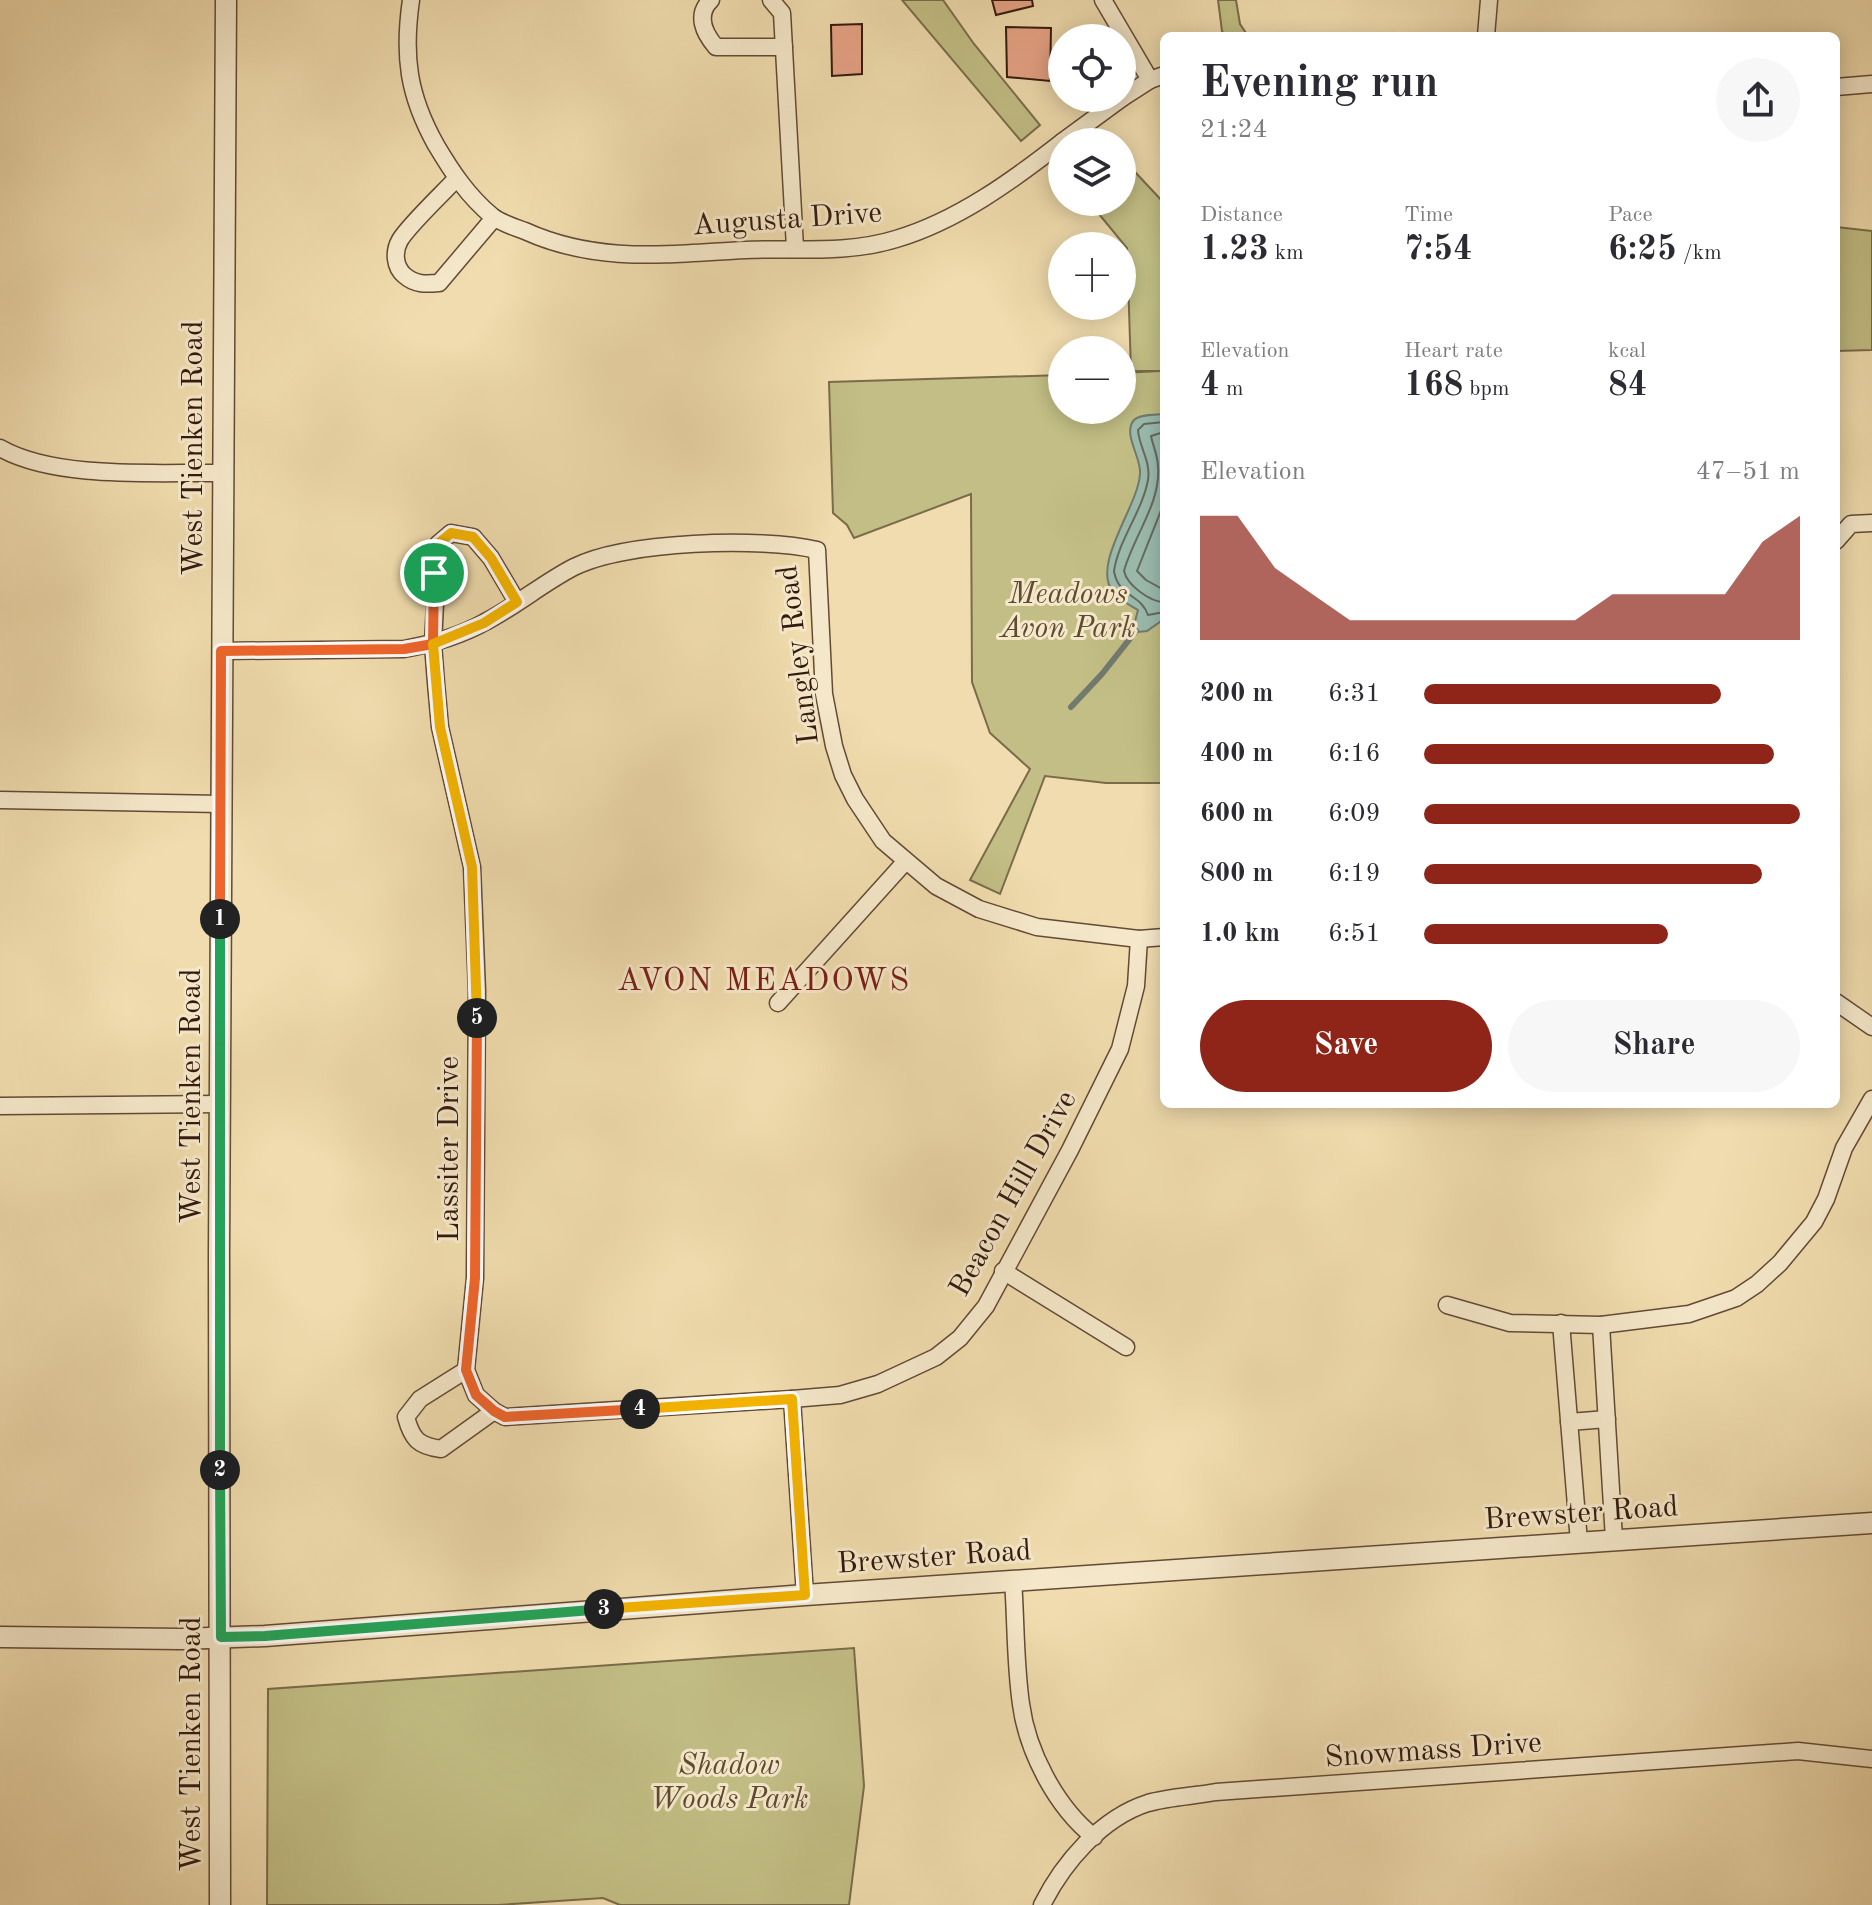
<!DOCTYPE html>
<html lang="en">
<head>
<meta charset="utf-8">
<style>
	:root { --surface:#fff; --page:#f7f7f7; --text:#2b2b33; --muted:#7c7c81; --accent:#8f2418 }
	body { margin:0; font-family:"Old Standard TT",serif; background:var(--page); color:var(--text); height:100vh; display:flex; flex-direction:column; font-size:30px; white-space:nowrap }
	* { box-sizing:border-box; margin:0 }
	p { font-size:26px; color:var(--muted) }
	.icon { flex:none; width:44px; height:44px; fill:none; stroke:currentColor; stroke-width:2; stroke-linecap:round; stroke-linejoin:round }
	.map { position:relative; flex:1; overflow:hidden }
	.panel { position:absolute; left:1160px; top:32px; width:680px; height:1076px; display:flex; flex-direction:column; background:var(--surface); border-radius:12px; box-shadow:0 4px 20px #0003 }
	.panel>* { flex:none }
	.fabs { position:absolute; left:1048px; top:24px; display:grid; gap:16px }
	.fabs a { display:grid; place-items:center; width:88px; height:88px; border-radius:50%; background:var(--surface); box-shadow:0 4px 20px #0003; font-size:40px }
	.pin { position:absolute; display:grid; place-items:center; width:68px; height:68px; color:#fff; margin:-34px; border:4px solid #fff; border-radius:50%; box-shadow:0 2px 8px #0007 }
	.km { position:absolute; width:40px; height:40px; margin:-20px; border-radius:50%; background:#222; color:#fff; font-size:22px; line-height:40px; text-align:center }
	.round { display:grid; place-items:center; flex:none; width:84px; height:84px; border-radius:42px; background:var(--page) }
	.summary { display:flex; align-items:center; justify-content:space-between; height:136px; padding:0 40px }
	h1 { font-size:44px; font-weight:600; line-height:60px }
	.stats { display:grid; grid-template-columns:repeat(3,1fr); gap:12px; height:136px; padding:8px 40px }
	.stats div { display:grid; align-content:center }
	.stats b { font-size:34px; font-weight:600 }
	.stats small { font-size:22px; font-weight:400 }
	.stats p { font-size:22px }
	.chart { height:224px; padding:16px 40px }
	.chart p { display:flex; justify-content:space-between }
	.chart svg { width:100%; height:144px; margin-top:8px; fill:var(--accent); opacity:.7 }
	.cta { display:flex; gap:16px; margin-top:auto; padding:16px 40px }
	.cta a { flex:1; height:92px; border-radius:48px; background:var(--accent); color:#fff; font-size:32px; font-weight:600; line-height:92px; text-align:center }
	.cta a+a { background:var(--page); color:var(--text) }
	ul { padding:0 40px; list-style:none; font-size:26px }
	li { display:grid; grid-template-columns:128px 96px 1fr; align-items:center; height:60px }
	li i { height:20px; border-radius:10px; background:var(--accent) }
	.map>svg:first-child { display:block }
</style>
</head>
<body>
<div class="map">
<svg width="1872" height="1905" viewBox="0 0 1872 1905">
	<rect width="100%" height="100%" fill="#f0dcae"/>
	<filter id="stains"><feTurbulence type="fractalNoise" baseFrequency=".0025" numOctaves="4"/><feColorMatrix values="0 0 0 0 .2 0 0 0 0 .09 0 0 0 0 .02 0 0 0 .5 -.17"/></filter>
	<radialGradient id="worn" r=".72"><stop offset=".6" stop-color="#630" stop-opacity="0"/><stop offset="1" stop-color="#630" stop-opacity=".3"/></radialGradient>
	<g fill="#c2be85" stroke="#7a6c4a" stroke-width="2">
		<polygon points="902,0 943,0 974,44 1040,125 1021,141"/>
		<polygon points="1218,0 1236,0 1240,24 1248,36 1226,36 1222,31"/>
		<polygon points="1122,158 1164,203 1164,783 1106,783 1045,776 1000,894 970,880 1030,769 990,733 972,682 971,494 854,538 847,525 833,513 829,382 1062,375 1062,410 1122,410 1122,373 1160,371 1131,371 1127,248 1089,202 1122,202"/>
		<polygon points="1836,227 1872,231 1872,350 1836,351"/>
		<polygon points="854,1648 864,1786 849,1905 620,1905 603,1898 498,1905 267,1905 268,1689"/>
	</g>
	<path fill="#9abbae" stroke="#717a6e" stroke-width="2" d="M1164 414V619L1147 631 1138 632 1134 625 1138 610C1130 605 1119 600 1113 592 1091 564 1138 507 1140 474 1142 458 1122 434 1134 420 1140 414 1155 415 1164 414Z"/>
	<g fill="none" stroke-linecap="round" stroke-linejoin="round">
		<g stroke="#666a5e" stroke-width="2">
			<path d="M1164 422 1144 424 1138 430C1139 447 1151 461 1148 480 1142 512 1119 539 1114 571 1118 597 1141 594 1148 615L1164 612"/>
			<path d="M1164 432 1151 436C1153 446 1158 456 1158 467 1161 503 1133 537 1124 571 1127 585 1150 602 1164 602"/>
			<polyline points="1164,503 1137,571 1146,580 1164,590"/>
		</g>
		<polyline stroke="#717a6e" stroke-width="6" points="1071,707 1102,674 1136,631"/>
	</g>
	<g fill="#e7a386" stroke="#33190e" stroke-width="2">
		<polygon points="992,0 1032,0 1033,6 996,15"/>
		<polygon points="862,24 862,74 832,76 831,25"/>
		<polygon points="1006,27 1051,28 1050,81 1007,77"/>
	</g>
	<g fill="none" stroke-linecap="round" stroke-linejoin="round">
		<g stroke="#624a36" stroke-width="19">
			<g id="minor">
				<path d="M411 0C403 56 408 95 436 145 452 172 468 196 492 216 501 223 514 227 525 231 598 264 667 254 745 250 794 248 848 254 896 239 957 221 1012 181 1062 142"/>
				<path d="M711 0C695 15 704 33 716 47H784"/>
				<polyline points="771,0 782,13 795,248"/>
				<polyline points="1103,0 1150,80"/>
				<polyline points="1486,36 1489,0"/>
				<polyline points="1836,87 1872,84"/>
				<polyline points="1122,98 1150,80 1164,75"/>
				<polyline points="1062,142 1122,98"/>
				<path d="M456 179C442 194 409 225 400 240 393 252 395 267 404 275 415 285 426 284 439 283L494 218"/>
				<path d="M0 448C56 480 158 472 221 473"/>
				<polyline points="1836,541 1851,524 1872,523"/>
				<polyline points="517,602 491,558 473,537 451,533 438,544 433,644 436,683 440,727 472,867 477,991 475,1278 466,1370 476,1395 494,1411 505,1417 792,1399"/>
				<path d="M221 651 404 649C432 644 460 636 485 622 516 606 543 583 574 567 625 541 762 537 817 550L824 694 834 746 843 775 855 799 883 841 936 886 979 909 1037 927 1139 939 1164 937"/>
				<polyline points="0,800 221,804"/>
				<polyline points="1836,1002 1872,1027"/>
				<polyline points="778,1003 905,862"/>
				<polyline points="0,1106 220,1104"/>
				<polyline points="1003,1271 1126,1347"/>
				<polyline points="1447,1305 1510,1323 1601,1325 1689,1314 1736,1298 1757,1284 1780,1263 1814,1222 1826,1199 1844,1148 1872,1099"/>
				<polyline points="1561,1323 1579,1542"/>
				<polyline points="1601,1325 1614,1539"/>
				<path d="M466 1370 420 1399 406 1417C412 1439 418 1446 441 1449L494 1411"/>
				<polyline points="1569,1422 1607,1419"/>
				<path d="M1013 1580C1016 1621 1015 1663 1021 1704 1027 1751 1056 1807 1094 1837"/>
				<polyline points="805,1595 792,1399 840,1395 878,1384 936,1357 960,1338 986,1306 1070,1150 1120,1049 1136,986 1139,939"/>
				<path d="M1042 1905C1063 1863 1101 1818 1148 1803 1169 1797 1194 1796 1216 1792L1798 1751 1872 1759"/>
			</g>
		</g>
		<g stroke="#624a36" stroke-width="23">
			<g id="tertiary">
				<polyline points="0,1637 182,1639 265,1636 805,1595 1872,1523"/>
				<polyline points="220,1905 219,1254 226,0"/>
			</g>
		</g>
		<use href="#minor" stroke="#f5e8ca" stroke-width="16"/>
		<use href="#tertiary" stroke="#f5e8ca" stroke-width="20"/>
	</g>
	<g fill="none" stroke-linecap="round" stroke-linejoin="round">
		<g stroke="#fff" stroke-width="16">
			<polyline id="split-1" points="220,919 221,651 404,649 433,644 434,573"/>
		</g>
		<g stroke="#fff" stroke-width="16">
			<polyline id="split-2" points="220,1470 220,919"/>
		</g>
		<g stroke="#fff" stroke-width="16">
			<polyline id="split-3" points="220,1470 221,1637 265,1636 604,1609"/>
		</g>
		<g stroke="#fff" stroke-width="16">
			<polyline id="split-4" points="604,1609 805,1595 792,1399 640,1409"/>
		</g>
		<g stroke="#fff" stroke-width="16">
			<polyline id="split-5" points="477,1018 475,1278 466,1370 476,1395 494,1411 505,1417 640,1409"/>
		</g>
		<g stroke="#fff" stroke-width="16">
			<polyline id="split-6" points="434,573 438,544 451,533 473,537 491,558 517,602 484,623 433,644 440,727 472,867 477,1018"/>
		</g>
		<use href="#split-1" stroke="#f0652b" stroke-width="10"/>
		<use href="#split-2" stroke="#22a559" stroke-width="10"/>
		<use href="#split-3" stroke="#22a559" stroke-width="10"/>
		<use href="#split-4" stroke="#f5b400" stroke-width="10"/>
		<use href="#split-5" stroke="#f0652b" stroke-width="10"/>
		<use href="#split-6" stroke="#f5b400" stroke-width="10"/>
	</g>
	<g text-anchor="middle" stroke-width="6" stroke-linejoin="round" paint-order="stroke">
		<g font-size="30" fill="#33190e" stroke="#f5e8ca">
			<text transform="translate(787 218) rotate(-4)" y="10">Augusta Drive</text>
			<text transform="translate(192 448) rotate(-90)" y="10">West Tienken Road</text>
			<text transform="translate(797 655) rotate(-97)" y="10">Langley Road</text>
			<text transform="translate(190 1096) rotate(-90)" y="10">West Tienken Road</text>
			<text transform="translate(448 1149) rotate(-90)" y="10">Lassiter Drive</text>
			<text transform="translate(1012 1193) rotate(-61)" y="10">Beacon Hill Drive</text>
			<text transform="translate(1581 1512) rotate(-4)" y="10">Brewster Road</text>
			<text transform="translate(934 1556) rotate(-4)" y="10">Brewster Road</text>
			<text transform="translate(190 1744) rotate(-90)" y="10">West Tienken Road</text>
			<text transform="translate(1433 1749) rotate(-4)" y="10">Snowmass Drive</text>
		</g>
		<g font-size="30" font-style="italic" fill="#5e4b32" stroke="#f5e8ca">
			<text x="1068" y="603">Meadows<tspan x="1068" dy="34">Avon Park</tspan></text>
			<text x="729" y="1774">Shadow<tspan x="729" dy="34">Woods Park</tspan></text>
		</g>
		<g font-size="32" letter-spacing="2" fill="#7a1f14" stroke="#f5e8ca">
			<text x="764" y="990">AVON MEADOWS</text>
		</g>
	</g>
	<rect width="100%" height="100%" filter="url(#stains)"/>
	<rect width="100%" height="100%" fill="url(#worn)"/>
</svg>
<div class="fabs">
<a><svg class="icon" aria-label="locate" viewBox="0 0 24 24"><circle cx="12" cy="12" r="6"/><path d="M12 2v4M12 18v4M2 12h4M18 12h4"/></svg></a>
<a><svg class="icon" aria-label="layers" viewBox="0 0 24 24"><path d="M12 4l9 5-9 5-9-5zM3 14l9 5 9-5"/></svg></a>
<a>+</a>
<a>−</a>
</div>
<div class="pin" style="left:434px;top:573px;background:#1e9e55"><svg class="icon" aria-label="arrive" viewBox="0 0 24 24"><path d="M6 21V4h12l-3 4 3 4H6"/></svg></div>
<b class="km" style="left:220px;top:919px">1</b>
<b class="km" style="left:220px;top:1470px">2</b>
<b class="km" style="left:604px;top:1609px">3</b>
<b class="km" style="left:640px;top:1409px">4</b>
<b class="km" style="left:477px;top:1018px">5</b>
<section class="panel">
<div class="summary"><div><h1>Evening run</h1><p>21:24</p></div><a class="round"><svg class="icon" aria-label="share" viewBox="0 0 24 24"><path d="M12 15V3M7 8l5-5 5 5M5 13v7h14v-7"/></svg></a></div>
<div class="stats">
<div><p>Distance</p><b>1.23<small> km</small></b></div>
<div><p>Time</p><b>7:54</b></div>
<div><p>Pace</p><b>6:25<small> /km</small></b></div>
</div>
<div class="stats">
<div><p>Elevation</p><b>4<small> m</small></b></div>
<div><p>Heart rate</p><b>168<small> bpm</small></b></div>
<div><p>kcal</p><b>84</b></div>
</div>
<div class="chart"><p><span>Elevation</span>47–51 m</p>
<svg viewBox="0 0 160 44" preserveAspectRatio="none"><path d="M0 44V6L10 6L20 22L30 30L40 38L50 38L60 38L70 38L80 38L90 38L100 38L110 30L120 30L130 30L140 30L150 14L160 6V44z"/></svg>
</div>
<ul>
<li><b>200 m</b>6:31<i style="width:79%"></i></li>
<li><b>400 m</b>6:16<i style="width:93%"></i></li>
<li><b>600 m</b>6:09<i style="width:100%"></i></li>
<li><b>800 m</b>6:19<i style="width:90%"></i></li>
<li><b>1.0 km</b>6:51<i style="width:65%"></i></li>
</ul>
<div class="cta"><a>Save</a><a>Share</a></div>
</section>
</div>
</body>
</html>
